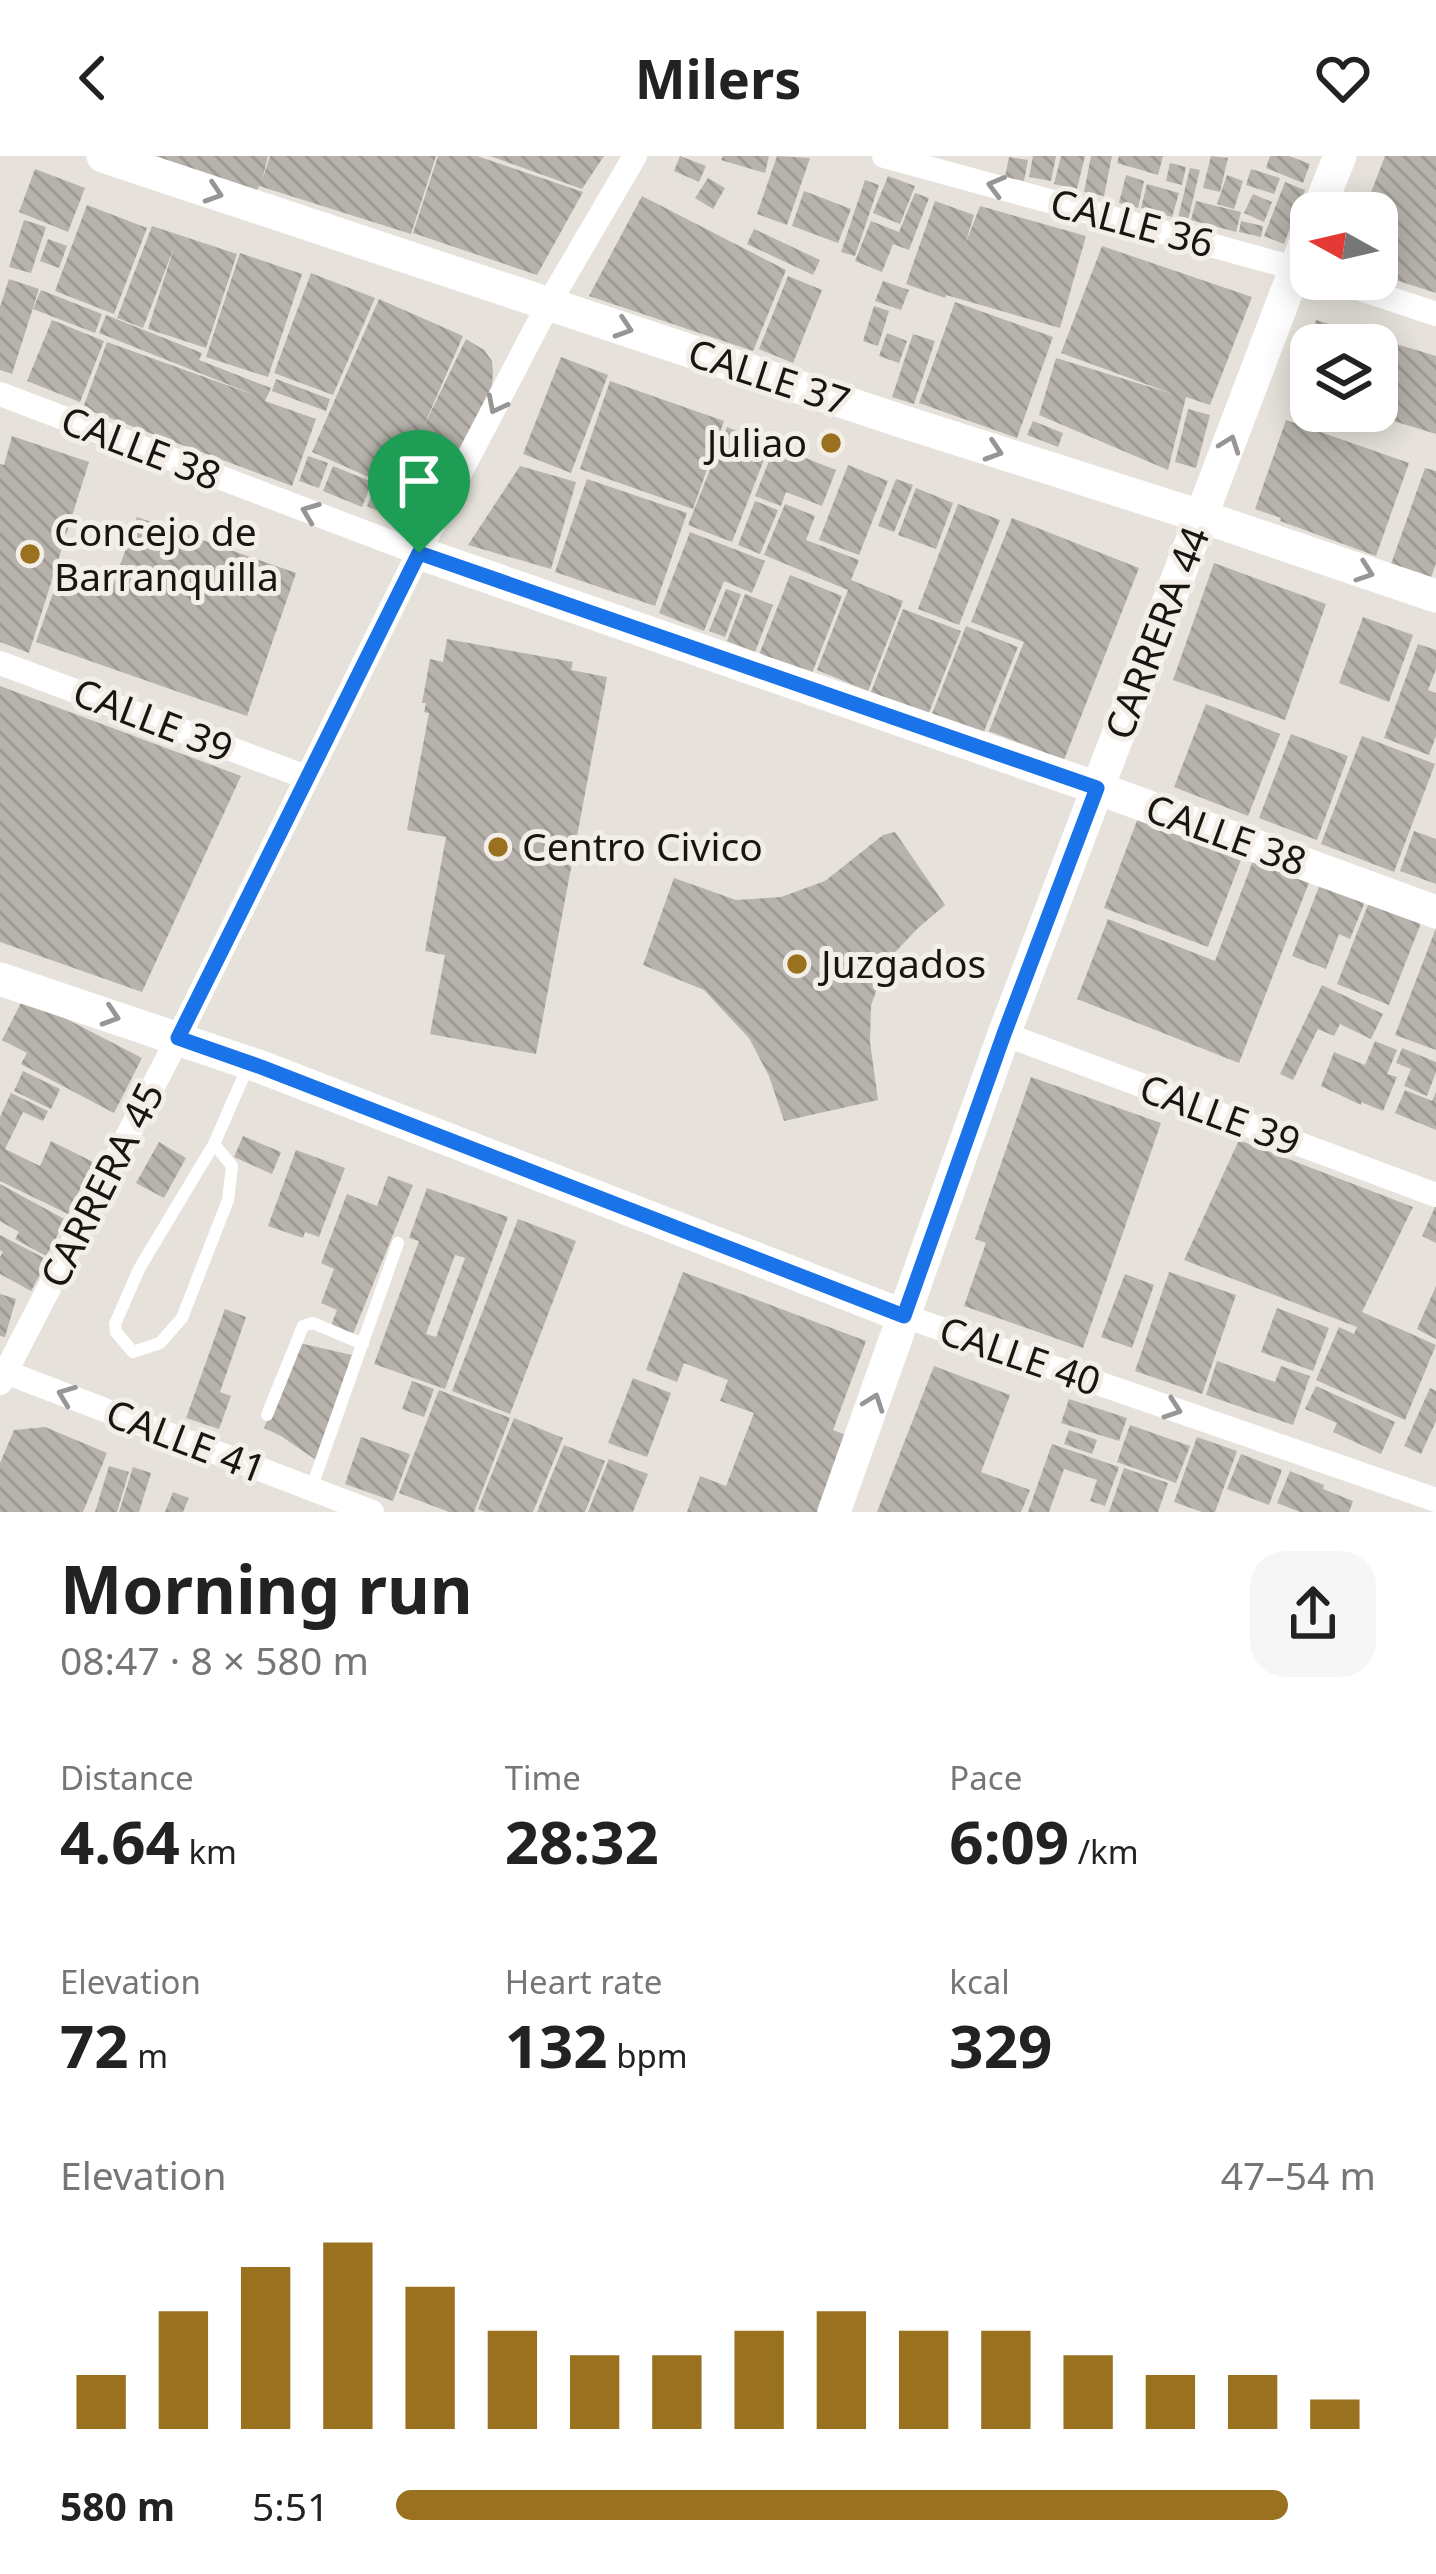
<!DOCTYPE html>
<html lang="en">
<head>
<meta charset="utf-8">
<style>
	:root { --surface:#fff; --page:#f6f6f6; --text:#222; --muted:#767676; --accent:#9a711e }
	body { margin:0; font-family:"Noto Sans",sans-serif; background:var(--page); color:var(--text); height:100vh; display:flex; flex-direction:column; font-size:45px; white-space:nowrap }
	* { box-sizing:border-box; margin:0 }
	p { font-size:39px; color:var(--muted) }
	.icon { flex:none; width:66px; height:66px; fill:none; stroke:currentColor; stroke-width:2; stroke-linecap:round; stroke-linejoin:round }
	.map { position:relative; height:1356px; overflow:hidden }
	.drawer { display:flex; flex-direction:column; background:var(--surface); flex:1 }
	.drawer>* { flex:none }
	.needle { width:78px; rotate:278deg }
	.controls { position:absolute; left:1290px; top:36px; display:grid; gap:24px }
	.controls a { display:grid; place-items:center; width:108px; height:108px; border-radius:24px; background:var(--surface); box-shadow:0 6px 30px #0003; font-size:60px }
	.pin { position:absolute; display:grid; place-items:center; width:102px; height:102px; color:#fff; margin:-123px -51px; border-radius:50% 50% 50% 0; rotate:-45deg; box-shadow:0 0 12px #0007 }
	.pin .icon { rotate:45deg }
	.round { display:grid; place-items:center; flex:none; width:126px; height:126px; border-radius:36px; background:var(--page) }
	.summary { display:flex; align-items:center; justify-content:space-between; height:204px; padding:0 60px }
	h1 { font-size:66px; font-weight:700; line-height:90px }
	.figures { display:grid; grid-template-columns:repeat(3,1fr); gap:18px; height:204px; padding:12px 60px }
	.figures div { display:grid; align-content:center }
	.figures b { font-size:60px; font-weight:700 }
	.figures small { font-size:33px; font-weight:400 }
	.figures p { font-size:33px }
	.chart { height:336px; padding:24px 60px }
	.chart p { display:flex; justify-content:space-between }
	.chart svg { width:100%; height:216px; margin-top:12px; stroke:var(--accent); stroke-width:6 }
	ul { padding:0 60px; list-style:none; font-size:39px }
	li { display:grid; grid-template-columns:192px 144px 1fr; align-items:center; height:90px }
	li i { height:30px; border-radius:15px; background:var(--accent) }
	header { display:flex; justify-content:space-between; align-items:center; height:156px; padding:0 60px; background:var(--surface); font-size:54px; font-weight:700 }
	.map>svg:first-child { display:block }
</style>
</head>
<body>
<header><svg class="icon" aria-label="back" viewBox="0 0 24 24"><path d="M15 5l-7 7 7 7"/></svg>Milers<svg class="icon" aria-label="heart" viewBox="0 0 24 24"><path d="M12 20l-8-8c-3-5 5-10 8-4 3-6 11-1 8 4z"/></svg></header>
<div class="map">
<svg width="1436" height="1356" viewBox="0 0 1436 1356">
	<defs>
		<pattern id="building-back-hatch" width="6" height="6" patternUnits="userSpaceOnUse" patternTransform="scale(3)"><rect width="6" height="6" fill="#b7b3ac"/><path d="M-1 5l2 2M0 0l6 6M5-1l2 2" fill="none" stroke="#9d9993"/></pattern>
	</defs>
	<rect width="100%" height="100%" fill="#e6e2db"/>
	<g fill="url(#building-back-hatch)" fill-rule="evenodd">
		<polygon points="151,0 268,0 262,25 270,0 436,0 411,78 259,30 256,37"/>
		<polygon points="438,0 477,0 583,36 537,119 413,77"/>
		<polygon points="490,0 604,0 582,33"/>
		<polygon points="680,0 706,10 699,26 674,15"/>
		<polygon points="723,0 769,0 765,17 721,4"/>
		<polygon points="777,0 810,2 787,69 757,58"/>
		<polygon points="1033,0 1056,0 1051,25 1029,21"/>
		<polygon points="1061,0 1085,0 1077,33 1054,28"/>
		<polygon points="1091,0 1112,0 1104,40 1084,36"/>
		<polygon points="1119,0 1163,0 1158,19 1117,7"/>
		<polygon points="1211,0 1228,2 1220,36 1203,32"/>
		<polygon points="1270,0 1289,0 1310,8 1303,27 1266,12"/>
		<polygon points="1385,0 1436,0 1436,137 1377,118 1377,57 1363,57"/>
		<polygon points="1009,1 1028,4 1024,25 1005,21"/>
		<polygon points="1170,7 1186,11 1182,29 1166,25"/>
		<polygon points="1190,12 1200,14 1188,64 1178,62"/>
		<polygon points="35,13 85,32 68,76 19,56"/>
		<polygon points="1251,13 1280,22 1274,38 1246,29"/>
		<polygon points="1126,19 1144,25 1138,52 1119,47"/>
		<polygon points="1227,19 1243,25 1234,53 1217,48"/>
		<polygon points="888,20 915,30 900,68 873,57"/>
		<polygon points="708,22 725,32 713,53 695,42"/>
		<polygon points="865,24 879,29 855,100 841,96"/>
		<polygon points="1285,26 1305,34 1284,88 1264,80"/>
		<polygon points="1147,28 1179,37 1172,61 1141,52"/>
		<polygon points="804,35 851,53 838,87 792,70"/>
		<polygon points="915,37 929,42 909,94 893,88 882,116 855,105 871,65 899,76"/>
		<polygon points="1253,38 1272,46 1264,66 1244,57"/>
		<polygon points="642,40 786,114 753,195 589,140"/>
		<polygon points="935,45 974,59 965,89 980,50 1086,80 1060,172 946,139 945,142 906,128"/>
		<polygon points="1196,45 1241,56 1236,76 1191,64"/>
		<polygon points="87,49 147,72 114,158 55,135"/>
		<polygon points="24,64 46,71 31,117 9,111"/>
		<polygon points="1241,65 1263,70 1261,81 1239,76"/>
		<polygon points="152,70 237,98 206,192 148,173 175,89 143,172 117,162"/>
		<polygon points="754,73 820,104 813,119 747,88"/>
		<polygon points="48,83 67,90 59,112 40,105"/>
		<polygon points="1102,90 1252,141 1210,249 1186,241 1168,314 1039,259 1056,202 1173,238 1061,197"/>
		<polygon points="240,97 302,118 268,221 206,201"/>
		<polygon points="311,117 375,142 333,239 274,217"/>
		<polygon points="788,120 822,134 793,207 759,193"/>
		<polygon points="9,123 39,133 12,218 0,214 0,151"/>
		<polygon points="883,125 909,134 901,154 875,145"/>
		<polygon points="41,134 102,158 95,177 33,153"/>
		<polygon points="379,143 463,180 422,274 466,183 484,194 492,205 493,216 492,230 457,306 416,287 396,333 312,296"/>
		<polygon points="955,146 1053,181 1017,282 919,247"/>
		<polygon points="874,150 889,155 878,190 863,185"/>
		<polygon points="106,159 202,197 199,204 271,232 265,245 316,263 292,330 83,252 107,186 260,241 99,177"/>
		<polygon points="52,164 104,185 80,246 27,225"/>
		<polygon points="1316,164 1436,200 1436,278 1364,256 1377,255 1377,189 1311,189 1311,255 1290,249"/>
		<polygon points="887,177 907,185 899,207 879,200"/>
		<polygon points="913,178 935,185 914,248 892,241"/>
		<polygon points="561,201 608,219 571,317 523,298"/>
		<polygon points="276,223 330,243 326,255 272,235"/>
		<polygon points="610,225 724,265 693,353 580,313"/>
		<polygon points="1188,253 1210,259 1196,312 1175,306"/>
		<polygon points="1286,264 1409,307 1376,400 1280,365 1281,362 1255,353"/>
		<polygon points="1033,265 1063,277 1058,291 1027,279"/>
		<polygon points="727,271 770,288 732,386 688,369"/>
		<polygon points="12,280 89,306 29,497 0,486 0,308 4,309"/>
		<polygon points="775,290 836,314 822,350 786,336 781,350 755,340"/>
		<polygon points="419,299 448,311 425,363 412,370 367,350 375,332 401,343"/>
		<polygon points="308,300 328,307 319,332 299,325"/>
		<polygon points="848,309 888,325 859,399 819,384"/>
		<polygon points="333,310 372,326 362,351 323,335"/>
		<polygon points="520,310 576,326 551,413 468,389"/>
		<polygon points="1425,312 1436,315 1436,407 1430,425 1390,411"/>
		<polygon points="587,323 687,357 655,450 555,416"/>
		<polygon points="896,323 913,329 894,376 878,370"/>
		<polygon points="916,332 953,347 936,393 898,379"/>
		<polygon points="755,345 778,354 760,398 738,389"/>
		<polygon points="785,348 815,360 806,384 859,404 851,424 903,445 868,535 817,514 848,434 764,399"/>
		<polygon points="958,348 1000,364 959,469 918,453"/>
		<polygon points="137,361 296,417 247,560 36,486 59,420 110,438"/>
		<polygon points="1012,362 1139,412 1064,604 989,575 1024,486 971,466"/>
		<polygon points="690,376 765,405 752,437 724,425 704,475 659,457"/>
		<polygon points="1214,407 1326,448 1285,564 1173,524"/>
		<polygon points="790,419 842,440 809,525 757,504"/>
		<polygon points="726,433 741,438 725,481 709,475"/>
		<polygon points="745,438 773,449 755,496 727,485"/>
		<polygon points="903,453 961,475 928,559 871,536"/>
		<polygon points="1363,461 1413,479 1389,546 1339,527"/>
		<polygon points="966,470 1018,491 983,578 932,558"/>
		<polygon points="447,483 573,506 571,514 607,521 536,898 430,878 445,799 425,795 446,681 407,674 429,557 424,556 426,547 422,547 430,503 443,506"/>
		<polygon points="1418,488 1436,494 1436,513 1428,534 1436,537 1436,580 1429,599 1384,582"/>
		<polygon points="0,530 241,620 142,836 0,786"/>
		<polygon points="1206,548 1280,578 1248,660 1174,631"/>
		<polygon points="1291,578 1348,600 1317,684 1259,662"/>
		<polygon points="1362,580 1435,608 1394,716 1321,688"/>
		<polygon points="1138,662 1242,701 1208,791 1104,752"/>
		<polygon points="1414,675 1436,683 1436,728 1400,715"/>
		<polygon points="895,676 945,749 917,773 886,806 871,850 870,886 878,944 784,965 769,920 749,882 704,834 643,809 674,722 736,744 781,741 825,725 883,679"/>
		<polygon points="1254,702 1310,724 1239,907 1077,843 1108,763 1215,805"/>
		<polygon points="1322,723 1367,741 1350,783 1339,778 1326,813 1292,800"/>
		<polygon points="1371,741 1423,762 1389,849 1337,828"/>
		<polygon points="1436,772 1436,894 1395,879"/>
		<polygon points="1322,829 1383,858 1371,883 1340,868 1334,880 1318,873 1293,924 1280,918"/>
		<polygon points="24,841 142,902 114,957 21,908 27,897 2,884"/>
		<polygon points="1375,885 1397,894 1387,918 1397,921 1383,955 1361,946 1361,949 1321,930 1334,896 1365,909"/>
		<polygon points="1402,892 1436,906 1436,916 1427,940 1404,930 1411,913 1396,907"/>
		<polygon points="23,915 60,933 51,953 14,935"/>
		<polygon points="1031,921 1161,967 1083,1192 964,1150 986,1087 975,1083"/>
		<polygon points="1405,934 1432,945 1436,936 1436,974 1395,957"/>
		<polygon points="11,937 48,955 43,965 23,956 5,993 40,1010 51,985 93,1006 68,1058 0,1025 0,961"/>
		<polygon points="243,980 281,996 272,1018 234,1001"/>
		<polygon points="1239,984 1413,1051 1362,1156 1436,1189 1405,1264 1316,1224 1339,1171 1354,1178 1357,1171 1184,1104"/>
		<polygon points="159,986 186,1002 164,1042 136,1027"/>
		<polygon points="296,994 345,1012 319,1081 305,1076 303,1082 268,1070"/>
		<polygon points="388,1020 413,1029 353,1178 331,1170 337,1154 321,1147 334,1113 321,1107 347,1038 377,1050"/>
		<polygon points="0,1028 66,1064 46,1100 15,1083 19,1076 0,1065"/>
		<path d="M427 1032 508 1061 445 1233 374 1208 419 1085 409 1082ZM455 1099 465 1102 436 1181 426 1178Z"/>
		<polygon points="1436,1049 1436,1087 1422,1080"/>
		<polygon points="518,1063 576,1085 510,1258 452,1235"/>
		<polygon points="0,1079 48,1104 31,1135 0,1118 0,1101 3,1096 0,1094"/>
		<polygon points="683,1116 866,1185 833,1274 846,1279 817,1356 687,1356 700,1320 726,1330 754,1257 720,1245 728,1224 684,1207 677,1226 646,1214"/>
		<polygon points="1169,1116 1236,1139 1202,1238 1135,1215"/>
		<polygon points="1125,1118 1154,1129 1132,1192 1101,1181"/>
		<polygon points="1436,1130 1436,1183 1417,1173"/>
		<polygon points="0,1138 16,1143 5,1181 0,1180"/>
		<polygon points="1277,1152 1329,1172 1313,1215 1261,1196"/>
		<polygon points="225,1153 246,1161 220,1236 231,1240 219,1273 186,1262"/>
		<polygon points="299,1187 352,1199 316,1304 281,1280 264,1272"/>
		<polygon points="1217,1205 1275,1226 1281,1210 1310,1220 1293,1269 1206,1239"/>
		<polygon points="934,1210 1010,1239 981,1316 1030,1334 1021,1356 877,1356"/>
		<polygon points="633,1222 671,1237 647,1301 608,1287"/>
		<polygon points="412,1225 434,1233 424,1261 402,1253"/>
		<polygon points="1316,1230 1395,1266 1381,1298 1333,1276 1337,1267 1305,1253"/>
		<polygon points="1430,1232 1436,1235 1436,1265 1421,1298 1404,1290"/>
		<polygon points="439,1234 510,1262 474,1356 449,1356 399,1337"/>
		<polygon points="1069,1243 1127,1262 1119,1285 1061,1267"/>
		<polygon points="514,1262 563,1282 533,1356 485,1356 478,1353"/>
		<polygon points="1130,1269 1190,1290 1176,1327 1117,1306"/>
		<polygon points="45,1271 107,1297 83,1356 0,1356 0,1307 14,1274"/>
		<polygon points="1069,1274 1097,1284 1092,1298 1064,1288"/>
		<polygon points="361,1281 410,1298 393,1345 345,1328"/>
		<polygon points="1197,1281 1237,1295 1215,1356 1202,1356 1174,1346"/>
		<polygon points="1052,1288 1119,1311 1105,1350 1090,1345 1097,1324 1064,1313 1049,1356 1028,1356"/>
		<polygon points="564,1289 605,1305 585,1356 537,1356"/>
		<polygon points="1241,1298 1282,1314 1269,1349 1227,1333"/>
		<polygon points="609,1303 648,1318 633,1356 588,1356"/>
		<polygon points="109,1310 129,1316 117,1356 95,1356"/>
		<polygon points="133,1311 151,1317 139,1356 119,1356"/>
		<polygon points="1124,1312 1168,1327 1158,1356 1109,1356"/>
		<polygon points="1290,1315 1324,1329 1323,1333 1353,1345 1349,1356 1300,1356 1277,1347"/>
		<polygon points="173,1336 189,1342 183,1356 165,1356"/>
	</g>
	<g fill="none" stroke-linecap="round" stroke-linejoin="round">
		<g stroke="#fff" stroke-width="12">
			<polyline points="214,988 232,1010 228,1044 182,1162 160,1187 133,1196 116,1176 115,1168 139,1113 214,988 249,908"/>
			<polyline points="267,1259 303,1170 313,1167 363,1188"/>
			<polyline points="311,1333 398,1087"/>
		</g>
		<g stroke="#fff" stroke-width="24">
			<polyline points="884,0 1309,116"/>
			<polyline points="1331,123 1436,158"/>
			<polyline points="0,238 419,397"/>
			<polyline points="0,507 306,621"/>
			<polyline points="1004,878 1436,1039"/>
			<polyline points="904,1160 1436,1344"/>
			<polyline points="0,1214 372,1356"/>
			<polyline points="0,1227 178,882 423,388 549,147 635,0"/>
		</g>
		<g stroke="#fff" stroke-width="33">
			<polyline points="103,0 901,265 1203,361 1436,440"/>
			<polyline points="1317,57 1340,0"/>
			<polyline points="419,397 1097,632 1436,756"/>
			<polyline points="0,823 261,911 904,1160"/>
			<polyline points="834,1356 1004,878 1311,72"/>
		</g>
	</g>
	<defs><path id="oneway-chevron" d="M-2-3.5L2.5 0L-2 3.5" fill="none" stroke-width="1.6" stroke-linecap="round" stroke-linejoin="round" transform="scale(3)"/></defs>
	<g stroke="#979695">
		<use href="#oneway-chevron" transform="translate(996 30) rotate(-165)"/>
		<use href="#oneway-chevron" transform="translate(214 37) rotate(18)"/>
		<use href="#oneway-chevron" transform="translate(624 172) rotate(18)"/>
		<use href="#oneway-chevron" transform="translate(496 249) rotate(117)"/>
		<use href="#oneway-chevron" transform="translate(1230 288) rotate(-70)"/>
		<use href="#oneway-chevron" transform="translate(994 295) rotate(18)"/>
		<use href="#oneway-chevron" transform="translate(310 356) rotate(-159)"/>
		<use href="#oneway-chevron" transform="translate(1365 416) rotate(19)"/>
		<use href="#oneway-chevron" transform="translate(111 860) rotate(18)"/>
		<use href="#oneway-chevron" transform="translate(66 1239) rotate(-159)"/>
		<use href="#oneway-chevron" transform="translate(874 1246) rotate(-70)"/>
		<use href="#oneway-chevron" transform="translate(1173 1253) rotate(19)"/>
	</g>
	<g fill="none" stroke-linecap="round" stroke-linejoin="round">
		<g stroke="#fff" stroke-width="24">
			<polygon id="route" points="419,397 1097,632 1004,878 904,1160 261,911 178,882"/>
		</g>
		<use href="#route" stroke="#1a73e8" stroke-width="15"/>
	</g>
	<g fill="#9a711e" stroke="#f3efe8" stroke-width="4.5">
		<circle cx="831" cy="287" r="12"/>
		<circle cx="30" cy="398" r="12"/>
		<circle cx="498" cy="691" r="12"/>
		<circle cx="797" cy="808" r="12"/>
	</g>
	<g text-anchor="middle" stroke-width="10" stroke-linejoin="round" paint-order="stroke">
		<g font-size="39" fill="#171613" stroke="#f3efe8">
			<text transform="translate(1132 67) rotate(15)" y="14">CALLE 36</text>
			<text transform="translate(769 221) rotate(18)" y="14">CALLE 37</text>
			<text transform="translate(141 292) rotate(21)" y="14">CALLE 38</text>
			<text transform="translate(1157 477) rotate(-69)" y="14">CARRERA 44</text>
			<text transform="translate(153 564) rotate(21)" y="14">CALLE 39</text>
			<text transform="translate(1226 679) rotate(20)" y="14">CALLE 38</text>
			<text transform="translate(1220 959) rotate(20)" y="14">CALLE 39</text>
			<text transform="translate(102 1029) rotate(-63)" y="14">CARRERA 45</text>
			<text transform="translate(1020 1200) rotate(19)" y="14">CALLE 40</text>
			<text transform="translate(186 1285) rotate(21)" y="14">CALLE 41</text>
		</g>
		<g font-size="39" fill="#171613" stroke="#f3efe8" text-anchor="start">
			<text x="807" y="301" text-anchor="end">Juliao</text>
			<text x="54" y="390">Concejo de<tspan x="54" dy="45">Barranquilla</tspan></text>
			<text x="522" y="705">Centro Civico</text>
			<text x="821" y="822">Juzgados</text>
		</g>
	</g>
</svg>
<div class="controls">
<a><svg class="needle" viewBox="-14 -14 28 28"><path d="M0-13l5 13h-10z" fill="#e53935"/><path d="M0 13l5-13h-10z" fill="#767676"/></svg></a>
<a><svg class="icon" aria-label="layers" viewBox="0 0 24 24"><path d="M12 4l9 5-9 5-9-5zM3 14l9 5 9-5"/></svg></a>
</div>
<div class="pin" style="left:419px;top:397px;background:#1e9e55"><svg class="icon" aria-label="arrive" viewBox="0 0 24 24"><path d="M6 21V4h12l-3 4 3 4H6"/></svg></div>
</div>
<section class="drawer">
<div class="summary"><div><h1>Morning run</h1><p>08:47 · 8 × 580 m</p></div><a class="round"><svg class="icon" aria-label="share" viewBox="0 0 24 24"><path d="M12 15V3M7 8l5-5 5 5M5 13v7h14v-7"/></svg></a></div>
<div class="figures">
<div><p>Distance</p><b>4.64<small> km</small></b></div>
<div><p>Time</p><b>28:32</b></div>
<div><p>Pace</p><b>6:09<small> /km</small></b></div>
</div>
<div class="figures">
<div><p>Elevation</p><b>72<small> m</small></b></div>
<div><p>Heart rate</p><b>132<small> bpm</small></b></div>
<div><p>kcal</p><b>329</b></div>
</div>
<div class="chart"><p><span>Elevation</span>47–54 m</p>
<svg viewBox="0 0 160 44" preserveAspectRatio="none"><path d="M5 44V33M15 44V20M25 44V11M35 44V6M45 44V15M55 44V24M65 44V29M75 44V29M85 44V24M95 44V20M105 44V24M115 44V24M125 44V29M135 44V33M145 44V33M155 44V38"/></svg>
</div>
<ul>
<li><b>580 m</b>5:51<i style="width:91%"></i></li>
</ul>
</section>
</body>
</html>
